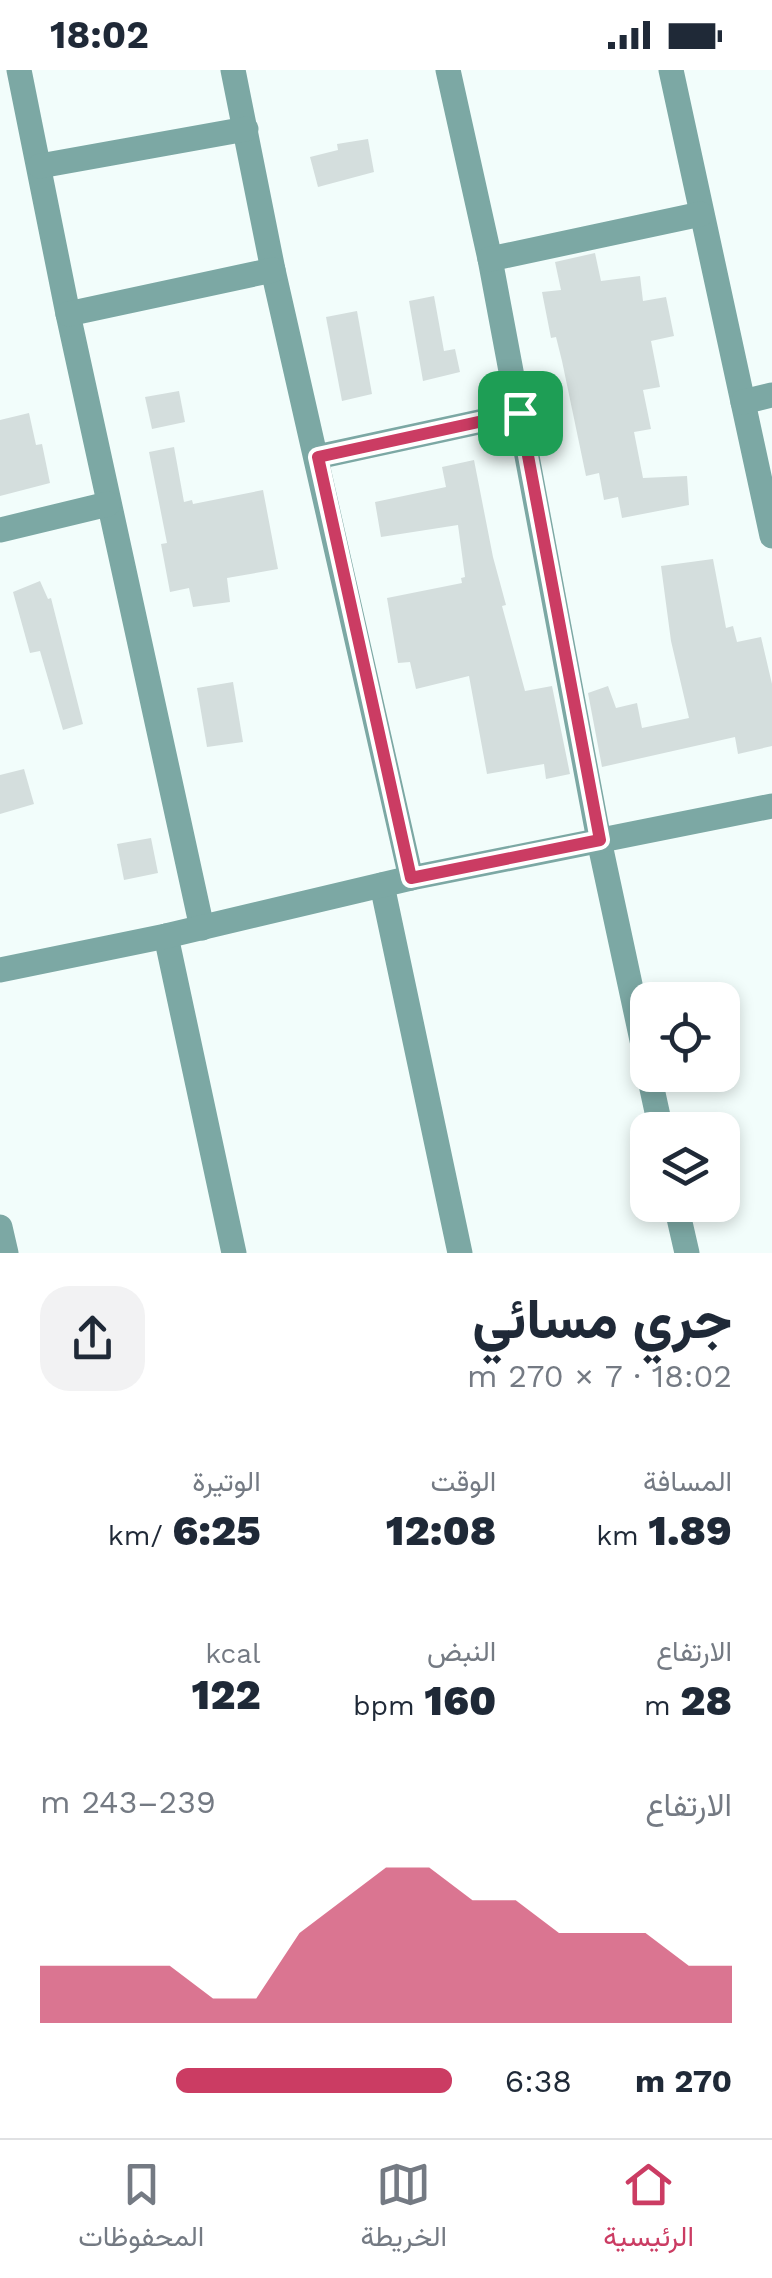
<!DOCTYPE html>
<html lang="ar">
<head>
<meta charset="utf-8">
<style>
	:root { --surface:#fff; --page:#f2f2f3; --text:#1f2937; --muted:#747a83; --line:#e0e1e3; --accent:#cb3c63 }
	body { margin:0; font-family:"Work Sans",Vazirmatn,sans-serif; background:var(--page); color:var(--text); direction:rtl; height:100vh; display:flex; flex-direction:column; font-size:38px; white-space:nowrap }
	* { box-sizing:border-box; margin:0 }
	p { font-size:32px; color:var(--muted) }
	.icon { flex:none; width:55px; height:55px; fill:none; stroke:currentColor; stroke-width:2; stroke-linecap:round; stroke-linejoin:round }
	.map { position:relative; height:1183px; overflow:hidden; direction:ltr }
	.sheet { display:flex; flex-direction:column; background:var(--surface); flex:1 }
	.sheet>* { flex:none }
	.buttons { position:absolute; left:630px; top:912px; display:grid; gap:20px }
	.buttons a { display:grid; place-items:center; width:110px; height:110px; border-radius:20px; background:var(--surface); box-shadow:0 5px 15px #0003; font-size:50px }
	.pin { position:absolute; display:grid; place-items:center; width:85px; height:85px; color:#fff; margin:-42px; border-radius:20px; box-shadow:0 5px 15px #0006 }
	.round { display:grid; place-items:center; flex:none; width:105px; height:105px; border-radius:30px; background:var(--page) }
	.overview { display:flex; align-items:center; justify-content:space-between; height:170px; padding:0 40px }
	h1 { font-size:55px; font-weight:800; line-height:75px }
	.stats { display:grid; grid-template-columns:repeat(3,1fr); gap:15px; height:170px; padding:10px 40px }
	.stats div { display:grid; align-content:center }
	.stats b { font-size:42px; font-weight:800 }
	.stats small { font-size:28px; font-weight:400 }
	.stats p { font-size:28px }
	.chart { height:280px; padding:20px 40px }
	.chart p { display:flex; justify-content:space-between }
	.chart svg { width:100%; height:180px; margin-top:10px; fill:var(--accent); opacity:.7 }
	ul { padding:0 40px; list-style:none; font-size:32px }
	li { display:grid; grid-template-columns:160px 120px 1fr; align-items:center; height:75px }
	li i { height:25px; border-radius:12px; background:var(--accent) }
	.status { display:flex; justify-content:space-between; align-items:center; height:70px; padding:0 50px; background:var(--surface); direction:ltr }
	.status svg { height:28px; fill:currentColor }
	.menu { display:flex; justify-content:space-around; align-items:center; height:140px; border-top:2px solid var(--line); background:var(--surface); font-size:28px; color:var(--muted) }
	.menu a { display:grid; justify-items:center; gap:5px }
	.menu .selected { color:var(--accent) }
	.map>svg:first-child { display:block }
</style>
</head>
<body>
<div class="status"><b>18:02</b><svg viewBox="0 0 49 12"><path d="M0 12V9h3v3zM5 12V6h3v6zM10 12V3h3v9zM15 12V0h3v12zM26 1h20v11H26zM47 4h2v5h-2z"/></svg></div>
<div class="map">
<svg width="772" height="1183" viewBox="0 0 772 1183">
	<rect width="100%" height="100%" fill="#f2fdfb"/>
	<g fill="#d4dedd">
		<polygon points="368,69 374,102 318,117 310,87 338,80 337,74"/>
		<polygon points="595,183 601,211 640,206 643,231 666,227 674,266 651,271 660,317 643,320 651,359 634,362 643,408 687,406 689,435 622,448 618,427 604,430 599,403 586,406 562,291 556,267 551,268 542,222 561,220 555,192"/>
		<polygon points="434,226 444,281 455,279 460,302 423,311 409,231"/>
		<polygon points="357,241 372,324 342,331 326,247"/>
		<polygon points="179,321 185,352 152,359 145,327"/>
		<polygon points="29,343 36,375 42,374 50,413 0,426 0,350"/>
		<polygon points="174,377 184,432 192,430 193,434 263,420 278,499 227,508 230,532 193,537 189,518 170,522 161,474 167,473 149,382"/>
		<polygon points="474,390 493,487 506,535 502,536 525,621 552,616 570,704 546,709 544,694 487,704 469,606 416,619 410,592 398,593 387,528 462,513 461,508 465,507 458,455 381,467 375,432 446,417 442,397"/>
		<polygon points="713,489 726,558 733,556 737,572 761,567 772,614 772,676 738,684 735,667 602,697 588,623 608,616 616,638 637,633 642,658 689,648 671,571 661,496"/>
		<polygon points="40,511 48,529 51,528 83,654 63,660 40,581 30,583 13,522"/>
		<polygon points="233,612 243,672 207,677 197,618"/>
		<polygon points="24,699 34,734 0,744 0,705"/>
		<polygon points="151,768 158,803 124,810 117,774"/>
	</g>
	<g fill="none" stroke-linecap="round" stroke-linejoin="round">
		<g stroke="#7ca8a4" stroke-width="25">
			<polyline points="19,0 68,244 202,858"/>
			<polyline points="233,0 273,200 411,808"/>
			<polyline points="448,0 490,189 599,770 648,998"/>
			<polyline points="671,0 772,466"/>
			<polyline points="40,96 246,59"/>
			<polyline points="490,189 701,144"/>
			<polyline points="68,244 273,200"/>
			<polyline points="743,332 772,325"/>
			<polyline points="317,387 520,343"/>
			<polyline points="0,460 108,434"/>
			<polyline points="382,815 460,1183"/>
			<polyline points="166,866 234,1183"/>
			<polyline points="0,900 166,866 411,808 772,736"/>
			<polyline points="649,1005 661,1060"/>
			<polyline points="676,1135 687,1183"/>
			<polyline points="0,1157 6,1183"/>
		</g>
	</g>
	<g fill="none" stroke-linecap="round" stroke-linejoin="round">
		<g stroke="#fff" stroke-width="20">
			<polygon id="route" points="520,343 600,770 411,808 318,387"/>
		</g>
		<use href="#route" stroke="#cb3c63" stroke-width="12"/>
	</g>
</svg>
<div class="buttons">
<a><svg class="icon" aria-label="locate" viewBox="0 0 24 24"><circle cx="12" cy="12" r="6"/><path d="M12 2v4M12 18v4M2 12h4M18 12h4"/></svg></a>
<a><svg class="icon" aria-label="layers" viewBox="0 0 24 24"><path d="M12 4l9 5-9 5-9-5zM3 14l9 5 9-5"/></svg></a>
</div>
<div class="pin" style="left:520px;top:343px;background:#1e9e55"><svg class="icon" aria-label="arrive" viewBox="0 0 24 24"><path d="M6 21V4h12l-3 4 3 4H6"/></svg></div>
</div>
<section class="sheet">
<div class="overview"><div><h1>جري مسائي</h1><p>18:02 · 7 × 270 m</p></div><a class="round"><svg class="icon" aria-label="share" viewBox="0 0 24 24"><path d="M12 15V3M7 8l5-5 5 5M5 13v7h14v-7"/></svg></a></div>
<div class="stats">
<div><p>المسافة</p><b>1.89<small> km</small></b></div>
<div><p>الوقت</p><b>12:08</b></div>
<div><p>الوتيرة</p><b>6:25<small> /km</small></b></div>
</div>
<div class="stats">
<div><p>الارتفاع</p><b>28<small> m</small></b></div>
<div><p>النبض</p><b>160<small> bpm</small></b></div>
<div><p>kcal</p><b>122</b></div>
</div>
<div class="chart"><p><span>الارتفاع</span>239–243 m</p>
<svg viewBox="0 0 160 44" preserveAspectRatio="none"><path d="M0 44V30L10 30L20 30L30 30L40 38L50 38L60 22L70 14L80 6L90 6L100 14L110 14L120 22L130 22L140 22L150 30L160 30V44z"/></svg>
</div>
<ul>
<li><b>270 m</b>6:38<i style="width:67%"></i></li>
</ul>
</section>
<nav class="menu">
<a class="selected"><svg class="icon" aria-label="home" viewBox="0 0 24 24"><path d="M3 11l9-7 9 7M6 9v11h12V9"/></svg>الرئيسية</a>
<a><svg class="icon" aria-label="map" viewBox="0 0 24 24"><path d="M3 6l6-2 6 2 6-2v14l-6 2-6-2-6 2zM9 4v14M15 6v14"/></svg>الخريطة</a>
<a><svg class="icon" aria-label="saved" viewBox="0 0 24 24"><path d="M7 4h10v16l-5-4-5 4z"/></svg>المحفوظات</a>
</nav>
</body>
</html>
